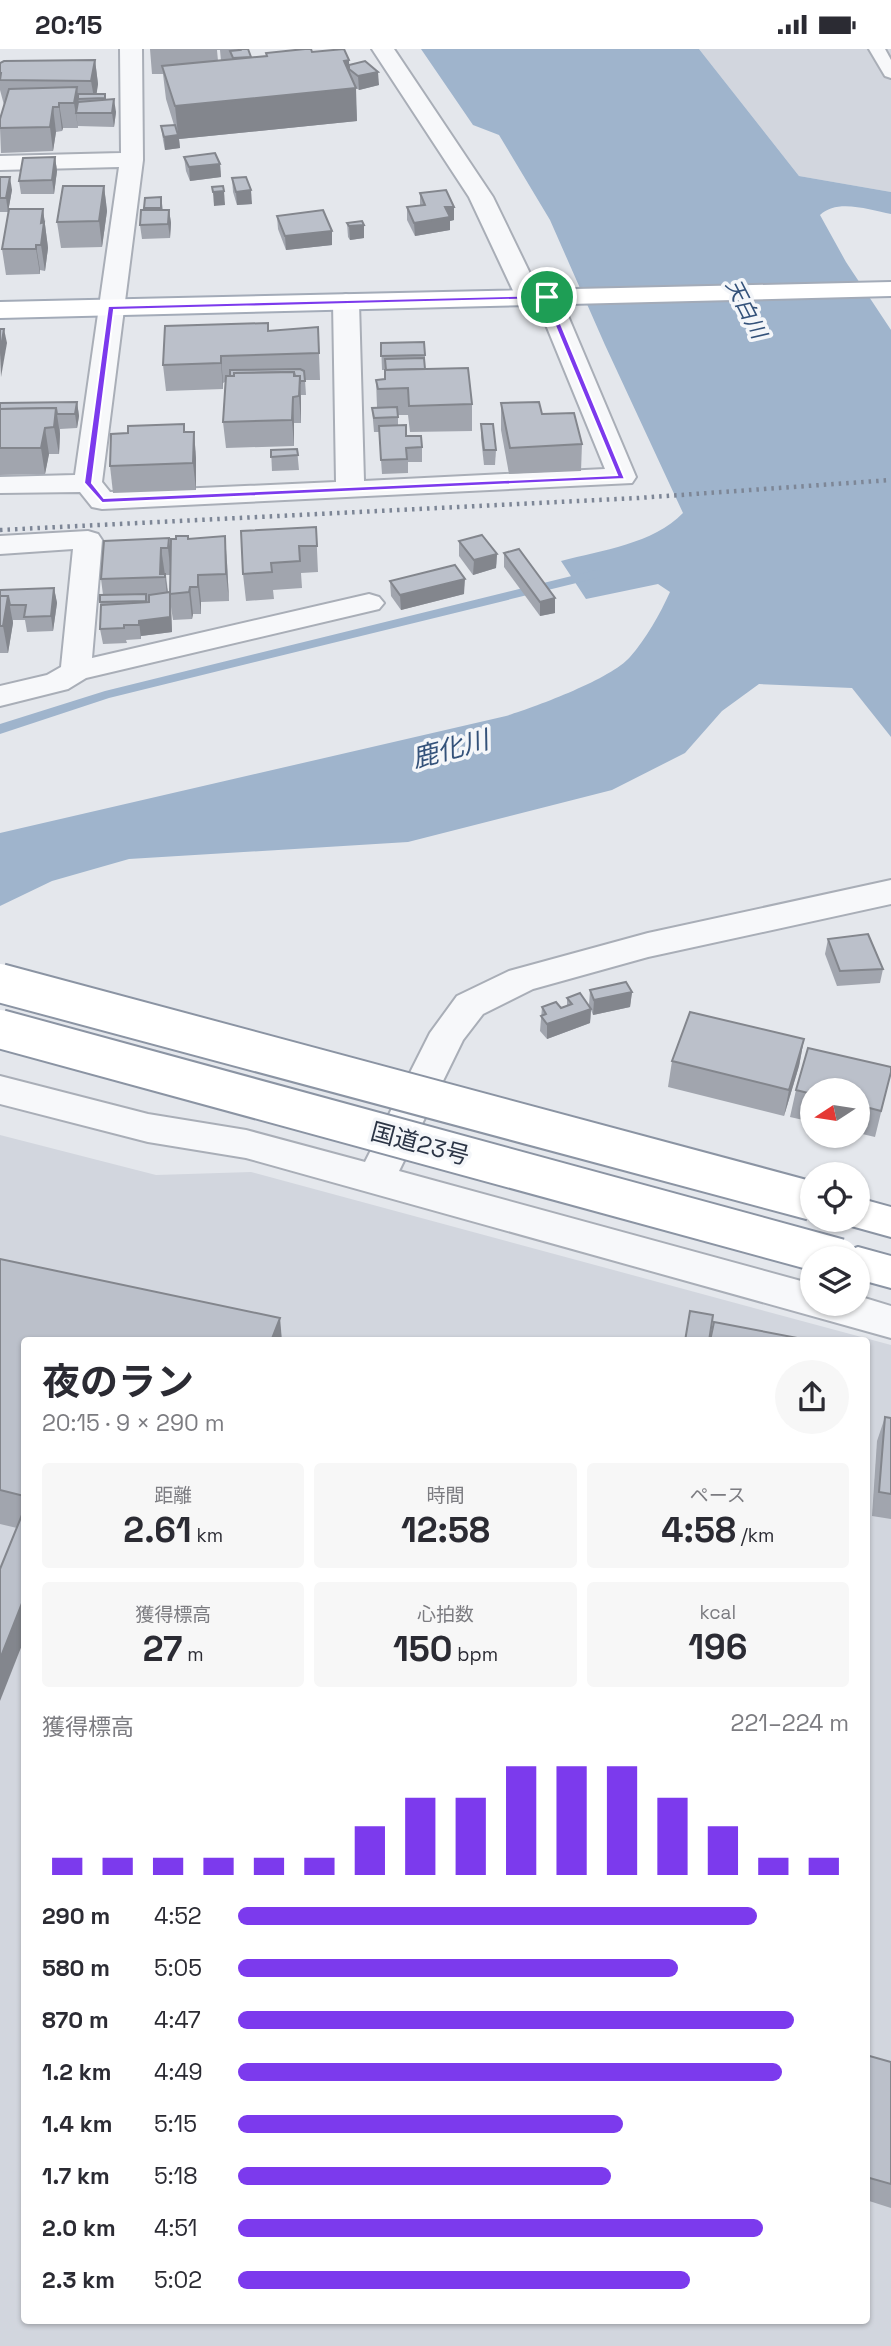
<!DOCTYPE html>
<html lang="ja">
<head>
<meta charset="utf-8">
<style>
	:root { --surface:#fff; --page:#f7f7f7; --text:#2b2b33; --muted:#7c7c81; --accent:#7c3aed }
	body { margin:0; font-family:"Space Grotesk","Noto Sans JP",sans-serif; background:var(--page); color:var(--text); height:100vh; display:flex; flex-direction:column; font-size:26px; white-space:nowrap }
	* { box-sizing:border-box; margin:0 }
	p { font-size:23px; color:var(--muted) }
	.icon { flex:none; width:38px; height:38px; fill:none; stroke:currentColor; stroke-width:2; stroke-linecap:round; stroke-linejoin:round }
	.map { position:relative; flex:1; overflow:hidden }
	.drawer { position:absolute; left:21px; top:1288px; width:849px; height:987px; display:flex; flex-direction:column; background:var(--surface); border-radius:7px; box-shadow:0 2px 5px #0004 }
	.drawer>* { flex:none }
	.needle { width:46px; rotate:258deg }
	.fabs { position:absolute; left:800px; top:1029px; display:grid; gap:14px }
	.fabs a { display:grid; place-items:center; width:70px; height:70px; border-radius:50%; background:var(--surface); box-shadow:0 2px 5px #0004; font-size:35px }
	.pin { position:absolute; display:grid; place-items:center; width:60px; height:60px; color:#fff; margin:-30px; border:4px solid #fff; border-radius:50%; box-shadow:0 2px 7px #0007 }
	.round { display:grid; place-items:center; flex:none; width:74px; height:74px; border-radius:37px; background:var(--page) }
	.summary { display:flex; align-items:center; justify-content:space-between; height:119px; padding:0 21px }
	h1 { font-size:38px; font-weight:700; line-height:52px }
	.figures { display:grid; grid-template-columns:repeat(3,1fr); gap:10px; height:119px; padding:7px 21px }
	.figures div { display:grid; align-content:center; border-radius:7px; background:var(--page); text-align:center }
	.figures b { font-size:35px; font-weight:700 }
	.figures small { font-size:19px; font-weight:400 }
	.figures p { font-size:19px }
	.chart { height:196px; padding:14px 21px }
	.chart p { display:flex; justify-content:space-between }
	.chart svg { width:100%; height:126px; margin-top:7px; stroke:var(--accent); stroke-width:6 }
	ul { padding:0 21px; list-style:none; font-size:23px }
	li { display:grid; grid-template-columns:112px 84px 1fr; align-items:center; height:52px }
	li i { height:18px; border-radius:9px; background:var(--accent) }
	.status { display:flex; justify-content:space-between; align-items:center; height:49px; padding:0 35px; background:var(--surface); direction:ltr }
	.status svg { height:19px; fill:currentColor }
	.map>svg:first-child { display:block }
</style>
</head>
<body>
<div class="status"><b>20:15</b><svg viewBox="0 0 49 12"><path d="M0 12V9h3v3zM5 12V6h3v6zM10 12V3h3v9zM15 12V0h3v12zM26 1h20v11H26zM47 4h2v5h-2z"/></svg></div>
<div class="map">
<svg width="891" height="2297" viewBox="0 0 891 2297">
	<rect width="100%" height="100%" fill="#e4e7ec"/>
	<g fill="#d2d6de" fill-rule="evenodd">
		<polygon points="699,0 891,0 891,143 799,127"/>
		<path d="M0 1086 156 1126 251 1123 891 1296V2297H0ZM24 1292H866V2272H24Z"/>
	</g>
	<path fill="#9fb4cc" d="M421 0H699L799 127 891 143V165C870 161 837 149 820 166L846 213 891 281V688L852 639 759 635 722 662 685 704 612 741 408 793 129 810 52 832 0 857V784L506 667C535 658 611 630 630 608 646 590 660 565 670 543L658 535 586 550 561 512C602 501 653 495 683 464L605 296 550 171 499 86 473 76Z"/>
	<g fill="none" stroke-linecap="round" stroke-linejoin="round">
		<polygon fill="#9fb4cc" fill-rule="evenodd" points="596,521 601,522 601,528 109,649 0,685 0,675 105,642"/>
		<g stroke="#a9aeb7" stroke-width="4">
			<polygon id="lane" points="869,0 885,0 891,11 891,29 885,27"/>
		</g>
		<g stroke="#a9aeb7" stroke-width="4">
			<g id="street">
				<polygon points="120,0 142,0 143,111 102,433 110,443 336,433 333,253 337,248 346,245 355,248 359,253 364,432 605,420 537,254 520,253 516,248 469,148 372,0 394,0 493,148 539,243 547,240 556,243 560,248 636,428 632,434 102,460 92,458 80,443 0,444 0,428 75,426 119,118 0,121 0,107 121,104"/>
				<polygon points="88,482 98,485 102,491 92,609 369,545 379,548 384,554 379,560 86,629 68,640 0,657 0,637 47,626 61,618 73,500 0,505 0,487"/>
				<polygon points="891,831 891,855 648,908 533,940 483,965 463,991 399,1122 812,1235 812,1255 858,1255 858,1247 891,1257 891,1289 246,1109 148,1093 0,1055 0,1027 148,1065 246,1081 365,1113 430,984 457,947 509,922 648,884"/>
			</g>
		</g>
		<g stroke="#a3abb8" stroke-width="4">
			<polygon id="primary" points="891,233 891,247 0,269 0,253"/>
		</g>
		<g stroke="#8b94a3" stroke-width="4">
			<g id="highway">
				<polygon points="858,1149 891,1158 891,1188 844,1175 842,1171 858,1171"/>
				<polygon points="858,1198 891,1207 891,1239 858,1230 858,1209 841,1209 844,1203"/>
			</g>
		</g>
		<use href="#lane" fill="#f7f8fa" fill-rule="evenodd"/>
		<use href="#street" fill="#f7f8fa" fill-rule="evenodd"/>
		<use href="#primary" fill="#fff" fill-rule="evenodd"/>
		<use href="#highway" fill="#fff" fill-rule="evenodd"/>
		<polyline stroke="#7d8696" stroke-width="4.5" stroke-dasharray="2.5 5" stroke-linecap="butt" points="0,481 638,449 891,431"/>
		<g stroke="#8b94a3" stroke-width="42" stroke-linecap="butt">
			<g id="highway-bridge">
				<polyline points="0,934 812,1152"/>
				<polyline points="0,980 839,1209"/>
			</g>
		</g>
		<use href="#highway-bridge" stroke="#fff" stroke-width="38"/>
	</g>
	<g fill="#a1a5ae" fill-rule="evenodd">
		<path d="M150 0H248L251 9 266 8V4L312 3 349 11V16L379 36 359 41 355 38 357 72 179 90 180 99 165 101 163 91 161 77 174 76 166 50 163 25H152ZM217 1H220L221 12H218Z"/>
		<polygon points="95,11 98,35 96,45 105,45 106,51 116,63 114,78 78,77 78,79 63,79 62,82 56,83 53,102 1,104 0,79 4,56 0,41 0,14"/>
		<polygon points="55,108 57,122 54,145 21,145 19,132"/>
		<polygon points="184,108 220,115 221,128 190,132 186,122"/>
		<polygon points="0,128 12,141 8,163 0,163"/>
		<polygon points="232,129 252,155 237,156 233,143"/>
		<polygon points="104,137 107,162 102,198 61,199 57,173"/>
		<polygon points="420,144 454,158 454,171 450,172 450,181 415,187 407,171 407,158 420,156"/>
		<polygon points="161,148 163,161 169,161 171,174 170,189 142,190 140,176 144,161 145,149"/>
		<polygon points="43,160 48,199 45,222 40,221 40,225 6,226 2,200"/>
		<polygon points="277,167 332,182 332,196 286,201 278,180"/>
		<polygon points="347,174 364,189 350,191 348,188"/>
		<polygon points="318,278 320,331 305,331 306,346 301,346 301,374 294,374 294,397 226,399 223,373 225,333 223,334 223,340 166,342 163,316 268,282"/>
		<polygon points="381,294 425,306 425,320 472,355 472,382 410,383 408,366 398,366 398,377 406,387 422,398 422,413 408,413 408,424 382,425 379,383 374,383 372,359 377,358 376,331 385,330 385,321 382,321"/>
		<polygon points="77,353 79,367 77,379 60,380 60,385 59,405 49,405 45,425 0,426 0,354"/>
		<polygon points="501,354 542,365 582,395 581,422 509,425 501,381"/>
		<polygon points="481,375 496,401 495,416 484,416 481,389"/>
		<polygon points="185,383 194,383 196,410 196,441 113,444 110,417"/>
		<polygon points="297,400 299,421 272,422 271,401"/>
		<polygon points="316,478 318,523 301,524 302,539 273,541 274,550 246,552 243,525"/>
		<path d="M169 489 171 506 188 490 227 514 229 552 201 553V565H193L192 570 173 571 171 558 172 583 141 587V590L126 591 127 594 103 595 100 580 101 560 100 553 103 546 101 530ZM166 526H170V543H168Z"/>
		<polygon points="459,492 497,505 496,519 473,526 459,507"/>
		<polygon points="504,504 555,549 555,564 540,567 504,518"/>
		<polygon points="390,532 464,545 401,561 391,547"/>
		<polygon points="54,539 57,554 53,582 27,583 25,571 13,571 13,574 8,604 0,604 0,541"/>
		<polygon points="828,890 883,920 880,934 837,937 825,905"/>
		<polygon points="590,941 632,943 630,958 593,966 591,961 590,974 547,990 540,982 542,958 561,959 567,957 567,949 589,956"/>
		<polygon points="804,990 799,1017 784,1067 668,1038 672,1012"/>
		<polygon points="891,1023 875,1088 858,1084 858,1041 812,1041 812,1073 790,1068 796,1041"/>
		<polygon points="0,1210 24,1292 24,1591 17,1479 0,1475"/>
		<polygon points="885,1368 891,1369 891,1470 872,1467 877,1392"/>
		<polygon points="866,2006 891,2013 891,2159 866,2151"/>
	</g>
	<g fill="#83868d">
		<polygon points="95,11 98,35 96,49 94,49 91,32"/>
		<polygon points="349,11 350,40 356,39 357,72 179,90 180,99 165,101 164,88 178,86 175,57"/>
		<polygon points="378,23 379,36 359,41 358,27"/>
		<polygon points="77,38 80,64 76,64 78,79 74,54"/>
		<polygon points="114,50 116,63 114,78 112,64"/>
		<polygon points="59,54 63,79 62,82 59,58"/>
		<polygon points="53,58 56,83 53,102 50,78"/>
		<polygon points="55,108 57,122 54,145 52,131"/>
		<polygon points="220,115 221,128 190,132 189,118"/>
		<polygon points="10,128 12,141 8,163 6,149"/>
		<polygon points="104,137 107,162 102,198 99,172"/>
		<polygon points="251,141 252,155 237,156 236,143"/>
		<polygon points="224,142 225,156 214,157 213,143"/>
		<polygon points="445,158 454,158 454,171 450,172 450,181 415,187 414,174"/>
		<polygon points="43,160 48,199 45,222 41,196 41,174"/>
		<polygon points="169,161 171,174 170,189 168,175"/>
		<polygon points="364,176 364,189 350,191 349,177"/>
		<polygon points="332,182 332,196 286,201 285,187"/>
		<polygon points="36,196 40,221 40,225 36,200"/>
		<polygon points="4,280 7,294 1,328 0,304"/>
		<polygon points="221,307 223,334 223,340 221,314"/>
		<polygon points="300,327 301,353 301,374 299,347"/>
		<polygon points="293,348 294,374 294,397 292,371"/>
		<polygon points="77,353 79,367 77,379 75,365"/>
		<polygon points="56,359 60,385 59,405 54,378"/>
		<polygon points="45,379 49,405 45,425 41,399"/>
		<polygon points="194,383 196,410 196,441 193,414"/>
		<polygon points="225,487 227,514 229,552 226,525"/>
		<polygon points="169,489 172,516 171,526 168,499"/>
		<polygon points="161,499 165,526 160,525"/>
		<polygon points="497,505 496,519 473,526 474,511"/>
		<polygon points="165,525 169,552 168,555 165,528"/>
		<polygon points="198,526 201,553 201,565 198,538"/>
		<polygon points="465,530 464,545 401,561 400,546"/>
		<polygon points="190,538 193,565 192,570 189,543"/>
		<polygon points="54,539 57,554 53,582 51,567"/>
		<polygon points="170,543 171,558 172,583 141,587 141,590 139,572"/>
		<polygon points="8,547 13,574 8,604 3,577"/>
		<polygon points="555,549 555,564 540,567 540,553"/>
		<polygon points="632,943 630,958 593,966 594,951"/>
		<polygon points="591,960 590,974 547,990 547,975"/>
		<polygon points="804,990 799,1017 784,1067 789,1041"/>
		<polygon points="280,1269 282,1292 271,1292"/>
		<polygon points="24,1549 24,1591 0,1652 0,1610"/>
	</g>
	<g fill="#bbc0ca" stroke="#83868d" stroke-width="2">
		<polygon points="239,0 248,0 251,8 233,9 230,2 240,1"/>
		<polygon points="305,0 311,0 312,3 344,0 349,11 344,12 356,39 175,57 162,17 267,7 266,4"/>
		<polygon points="95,11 91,32 0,31 1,24 0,24 0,14 4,12"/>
		<polygon points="365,12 378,23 358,27 349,20 349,16"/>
		<polygon points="77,38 74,54 59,54 59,58 53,58 50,78 0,79 0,70 9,40"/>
		<polygon points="78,45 105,45 105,49 78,50"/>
		<polygon points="114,50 112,64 76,64 78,53"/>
		<polygon points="175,76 178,86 164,88 161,77"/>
		<polygon points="215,104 220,115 189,118 184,108"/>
		<polygon points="55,108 52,131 19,132 23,109"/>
		<polygon points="0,128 10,128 6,149 0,149"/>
		<polygon points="246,128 251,141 236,143 232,129"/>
		<polygon points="63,137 104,137 99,172 57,173"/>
		<polygon points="223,137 224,142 213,143 212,138"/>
		<polygon points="446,141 454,158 445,158 450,168 414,174 407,158 425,156 420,144"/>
		<polygon points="161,148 161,159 144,159 145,149"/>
		<polygon points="9,160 43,160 41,174 44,173 41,196 36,196 36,200 2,200"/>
		<polygon points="141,161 169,161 168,175 140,176"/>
		<polygon points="323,161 332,182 285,187 277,167"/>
		<polygon points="362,172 364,176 349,177 347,174"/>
		<polygon points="268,274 268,282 318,278 319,304 221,307 221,314 163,316 165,277"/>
		<polygon points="0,280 4,280 0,304"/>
		<polygon points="424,293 425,306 381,307 381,294"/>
		<polygon points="424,309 425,320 386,321 385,310"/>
		<polygon points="468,319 472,355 409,357 408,339 378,340 376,331 385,330 385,321"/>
		<polygon points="300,320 304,322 305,332 300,332 300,335 300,327 295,327 294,323 234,324 234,327 230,327 230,321"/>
		<polygon points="294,323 294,327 300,327 299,347 293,348 292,371 223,373 226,327 234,327 234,324"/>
		<polygon points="77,353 75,365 57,365 56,359 0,360 0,354"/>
		<polygon points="539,353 542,365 574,364 582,395 510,399 501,354"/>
		<polygon points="397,358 398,368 374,369 372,359"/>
		<polygon points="56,359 54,378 45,379 41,399 0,399 0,360"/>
		<polygon points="184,375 184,383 194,383 193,414 110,417 111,385 128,384 128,377"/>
		<polygon points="481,375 493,375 496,401 484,401"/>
		<polygon points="406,376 406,387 421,387 422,398 406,399 407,410 381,411 379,377"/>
		<polygon points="297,400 298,406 271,408 271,401"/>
		<polygon points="316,478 317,497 299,497 300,512 271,514 272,523 243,525 241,482"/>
		<polygon points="482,486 497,505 474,511 459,492"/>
		<polygon points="176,487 188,487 188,490 225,487 226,525 198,526 198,538 190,538 189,543 170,545 171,490 176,490"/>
		<polygon points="169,489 168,499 161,499 160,525 165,525 165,528 101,530 104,492"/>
		<polygon points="519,500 555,549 540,553 504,504"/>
		<polygon points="455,516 465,530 400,546 390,532"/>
		<polygon points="54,539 51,567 24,568 26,556 10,556 8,547 0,547 0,541"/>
		<polygon points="170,543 170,568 139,572 139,576 124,576 124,579 100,580 101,556 149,553 149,546"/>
		<polygon points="146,545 146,552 100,553 100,546"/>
		<polygon points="0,547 8,547 3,577 0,577"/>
		<polygon points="868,885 883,920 840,922 828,890"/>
		<polygon points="626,933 632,943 594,951 590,941"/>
		<polygon points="580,944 591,960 547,975 541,967 546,965 542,958 556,953 561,959 572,955 567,949"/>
		<polygon points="690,963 804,990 789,1041 672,1012"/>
		<polygon points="808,999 891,1018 891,1023 881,1062 858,1056 858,1041 812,1041 812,1045 796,1041"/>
		<polygon points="0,1210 280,1269 271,1292 24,1292 24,1447 0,1441"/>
		<polygon points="690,1262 713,1266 709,1292 685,1292"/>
		<polygon points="714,1273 813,1292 710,1292"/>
		<polygon points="885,1368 891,1369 891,1445 879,1443"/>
		<polygon points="24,1461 24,1549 0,1610 0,1520"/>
		<polygon points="866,2006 891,2013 891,2135 866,2128"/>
	</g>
	<path fill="#7c3aed" stroke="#fff" stroke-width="2" fill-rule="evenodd" d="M549 246 625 430 102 454 84 434 108 257ZM544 250 617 426 104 449 92 434 114 261Z"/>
	<g text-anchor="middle" stroke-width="7" stroke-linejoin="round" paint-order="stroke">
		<g font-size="21" font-style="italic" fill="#34527a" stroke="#f4f6f9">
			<text transform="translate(746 260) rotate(63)" y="7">天白川</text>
		</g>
		<g font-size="24" fill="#2b3445" stroke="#f4f6f9">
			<text transform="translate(420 1095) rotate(15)" y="8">国道23号</text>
		</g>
		<g font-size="26" font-style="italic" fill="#34527a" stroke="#f4f6f9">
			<text transform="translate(450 700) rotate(-15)" y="9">鹿化川</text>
		</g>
	</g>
</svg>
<div class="fabs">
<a><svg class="needle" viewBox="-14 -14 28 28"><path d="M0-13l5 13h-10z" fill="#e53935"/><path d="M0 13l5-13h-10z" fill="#7c7c81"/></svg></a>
<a><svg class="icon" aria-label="locate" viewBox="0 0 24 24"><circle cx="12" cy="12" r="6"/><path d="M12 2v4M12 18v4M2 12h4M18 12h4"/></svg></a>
<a><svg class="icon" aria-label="layers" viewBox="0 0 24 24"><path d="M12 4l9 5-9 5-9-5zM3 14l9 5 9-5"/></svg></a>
</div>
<div class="pin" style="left:547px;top:248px;background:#1e9e55"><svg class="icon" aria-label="arrive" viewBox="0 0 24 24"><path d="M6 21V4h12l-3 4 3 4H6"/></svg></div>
<section class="drawer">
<div class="summary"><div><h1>夜のラン</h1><p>20:15 · 9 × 290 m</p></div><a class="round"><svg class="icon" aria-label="share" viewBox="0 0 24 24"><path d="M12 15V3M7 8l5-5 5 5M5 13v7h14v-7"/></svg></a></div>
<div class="figures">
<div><p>距離</p><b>2.61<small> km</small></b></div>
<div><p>時間</p><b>12:58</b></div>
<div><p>ペース</p><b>4:58<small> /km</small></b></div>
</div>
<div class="figures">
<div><p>獲得標高</p><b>27<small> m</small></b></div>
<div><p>心拍数</p><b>150<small> bpm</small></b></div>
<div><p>kcal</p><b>196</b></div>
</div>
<div class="chart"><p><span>獲得標高</span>221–224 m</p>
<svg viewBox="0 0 160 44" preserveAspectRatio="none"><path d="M5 44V38M15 44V38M25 44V38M35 44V38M45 44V38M55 44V38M65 44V27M75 44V17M85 44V17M95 44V6M105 44V6M115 44V6M125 44V17M135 44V27M145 44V38M155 44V38"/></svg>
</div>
<ul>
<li><b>290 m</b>4:52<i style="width:85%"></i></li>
<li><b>580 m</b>5:05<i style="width:72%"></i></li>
<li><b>870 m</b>4:47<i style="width:91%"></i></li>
<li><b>1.2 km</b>4:49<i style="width:89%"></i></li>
<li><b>1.4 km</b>5:15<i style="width:63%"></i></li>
<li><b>1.7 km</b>5:18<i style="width:61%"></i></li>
<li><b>2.0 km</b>4:51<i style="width:86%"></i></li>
<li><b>2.3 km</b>5:02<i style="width:74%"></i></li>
</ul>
</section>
</div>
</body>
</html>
